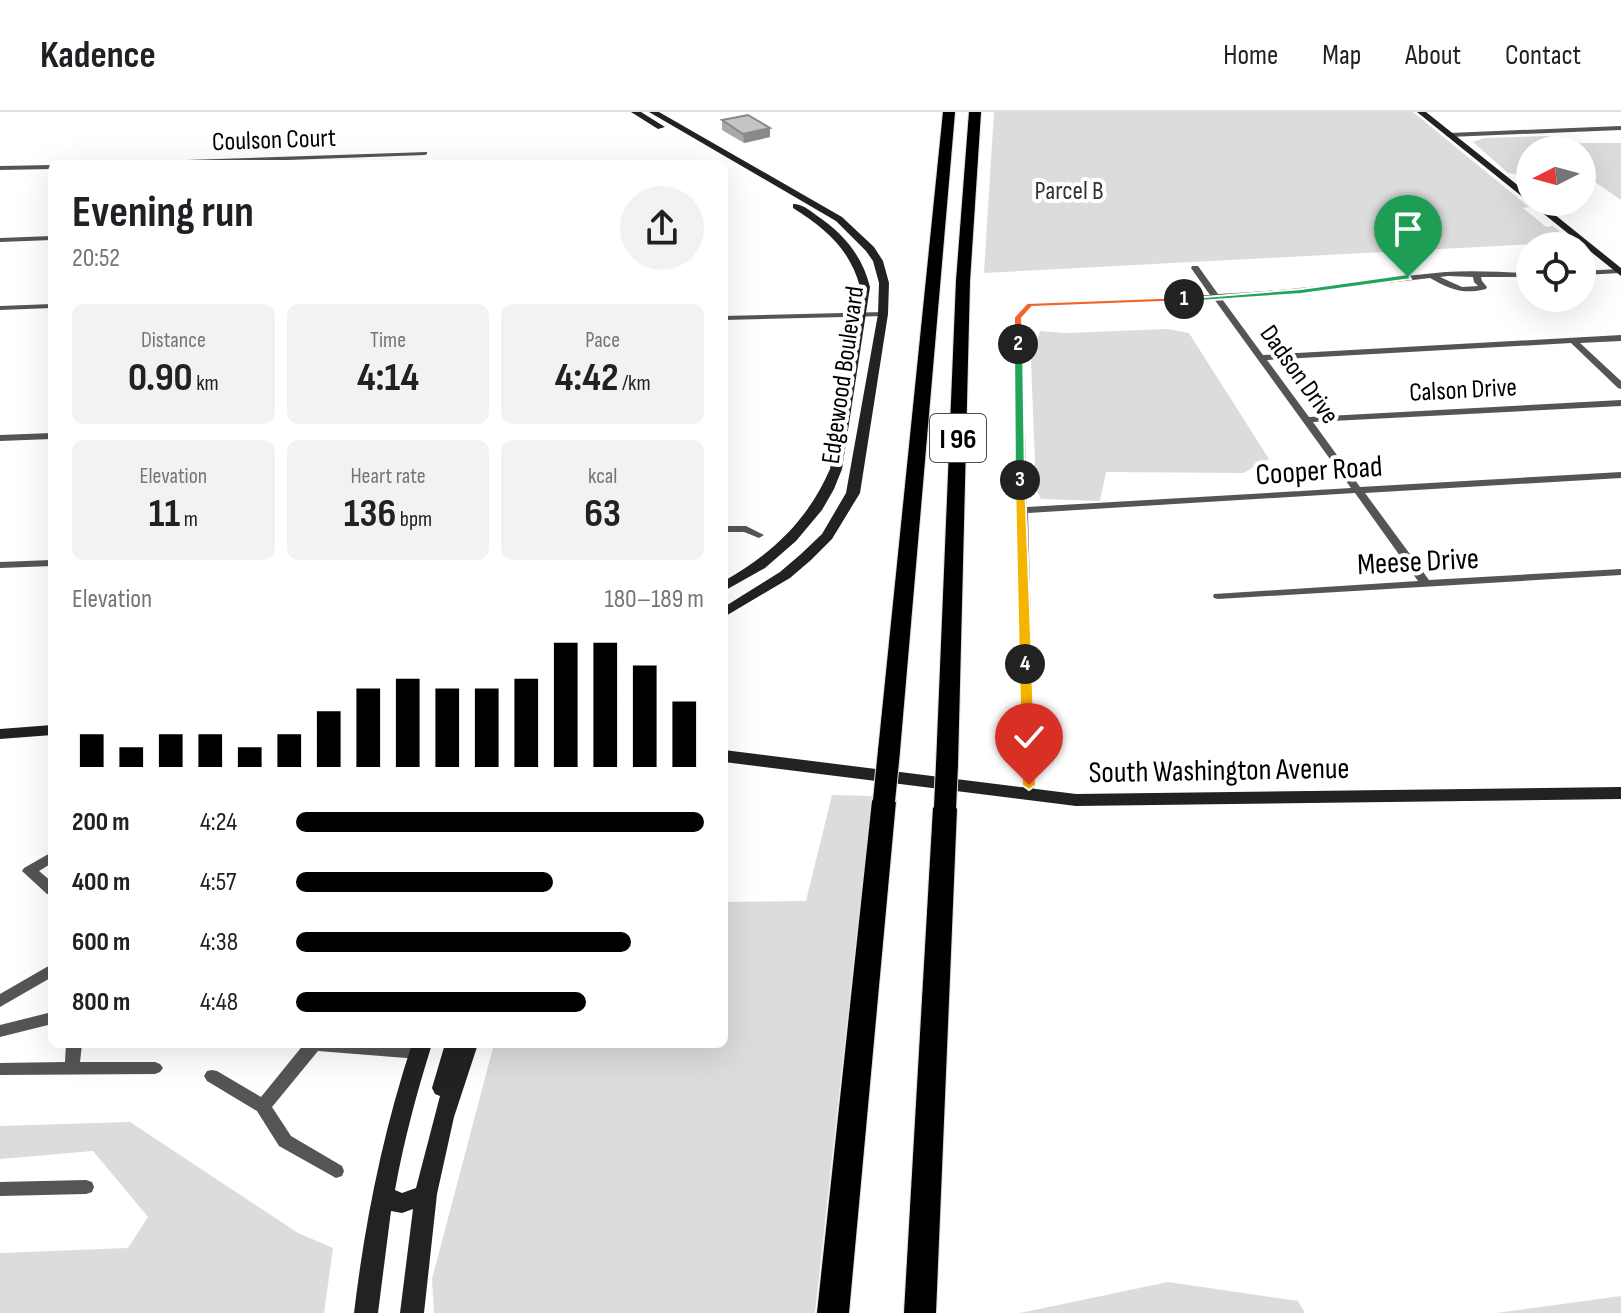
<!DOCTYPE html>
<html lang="en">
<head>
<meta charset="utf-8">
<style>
	:root { --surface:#fff; --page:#f2f2f2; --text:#202124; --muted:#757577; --line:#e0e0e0; --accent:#000 }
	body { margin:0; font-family:"Sofia Sans Condensed",sans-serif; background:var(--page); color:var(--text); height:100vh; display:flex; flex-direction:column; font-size:30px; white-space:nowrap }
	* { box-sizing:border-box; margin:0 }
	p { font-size:26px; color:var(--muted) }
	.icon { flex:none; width:44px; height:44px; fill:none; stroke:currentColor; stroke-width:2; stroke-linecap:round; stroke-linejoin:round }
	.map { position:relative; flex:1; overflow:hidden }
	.sheet { position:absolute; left:48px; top:48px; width:680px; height:888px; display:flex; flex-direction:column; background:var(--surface); border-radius:12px; box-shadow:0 8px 32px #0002 }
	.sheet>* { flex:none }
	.needle { width:52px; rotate:264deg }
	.controls { position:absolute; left:1516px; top:24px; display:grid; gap:16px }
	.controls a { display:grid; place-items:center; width:80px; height:80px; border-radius:50%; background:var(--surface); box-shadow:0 8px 32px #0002; font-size:40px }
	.pin { position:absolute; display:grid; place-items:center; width:68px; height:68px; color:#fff; margin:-82px -34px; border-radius:50% 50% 50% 0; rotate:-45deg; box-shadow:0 0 8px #0007 }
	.pin .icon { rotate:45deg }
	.km { position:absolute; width:40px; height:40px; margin:-20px; border-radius:50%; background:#222; color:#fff; font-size:22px; line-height:40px; text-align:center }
	.round { display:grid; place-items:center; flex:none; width:84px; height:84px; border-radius:42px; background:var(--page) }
	.summary { display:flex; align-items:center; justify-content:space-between; height:136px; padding:0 24px }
	h1 { font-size:44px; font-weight:700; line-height:60px }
	.figures { display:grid; grid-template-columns:repeat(3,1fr); gap:12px; height:136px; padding:8px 24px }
	.figures div { display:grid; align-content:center; border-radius:12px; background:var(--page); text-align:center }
	.figures b { font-size:40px; font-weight:700 }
	.figures small { font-size:22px; font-weight:400 }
	.figures p { font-size:22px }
	.chart { height:224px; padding:16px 24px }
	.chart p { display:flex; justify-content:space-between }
	.chart svg { width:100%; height:144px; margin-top:8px; stroke:var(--accent); stroke-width:6 }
	ul { padding:0 24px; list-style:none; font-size:26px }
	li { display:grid; grid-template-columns:128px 96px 1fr; align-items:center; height:60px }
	li i { height:20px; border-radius:10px; background:var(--accent) }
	header { display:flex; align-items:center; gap:48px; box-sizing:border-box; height:112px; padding:0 40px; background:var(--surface); border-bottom:2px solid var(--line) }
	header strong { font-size:38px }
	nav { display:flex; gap:44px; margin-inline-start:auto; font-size:28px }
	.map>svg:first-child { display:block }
</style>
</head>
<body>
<header>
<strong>Kadence</strong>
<nav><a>Home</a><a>Map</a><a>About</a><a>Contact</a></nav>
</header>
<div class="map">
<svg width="1621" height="1201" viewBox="0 0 1621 1201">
	<rect width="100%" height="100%" fill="#fff"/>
	<g fill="#dcdcdc">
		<polygon points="994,0 1413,0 1529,95 1523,96 1546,115 1553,114 1572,130 984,161"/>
		<polygon points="1548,24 1580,31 1621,31 1621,88 1582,61 1582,38 1530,38 1529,64 1508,61 1473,30 1484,26"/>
		<polygon points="1168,217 1189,221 1269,347 1243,361 1106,360 1100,389 1041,387 1036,377 1031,249 1040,219 1066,221"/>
		<polygon points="832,683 872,684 815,1201 434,1201 432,1167 494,932 724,932 724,790 806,789"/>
		<polygon points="130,1010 298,1121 333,1136 324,1201 0,1201 0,1141 128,1136 148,1105 93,1039 0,1047 0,1014"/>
		<polygon points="1168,1170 1298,1189 1305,1201 1020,1201"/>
		<polygon points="1621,1184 1621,1201 1496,1201"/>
	</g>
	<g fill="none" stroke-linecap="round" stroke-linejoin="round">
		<g stroke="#dbdbdb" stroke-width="2">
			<g id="highway">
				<polygon points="943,0 955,0 900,639 897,644 881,644 878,639"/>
				<polygon points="969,0 981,0 970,169 958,653 955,658 939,658 936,653 956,169"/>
				<polygon points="884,681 892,683 896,689 849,1201 817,1201 872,689 876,683"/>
				<polygon points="945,688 953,690 957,696 936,1201 904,1201 933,696 937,690"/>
			</g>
		</g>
		<g fill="#555" fill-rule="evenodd">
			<polygon points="1621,14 1621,18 1449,25 1446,23 1449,21"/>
			<polygon points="427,40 427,42 425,43 179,52 121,52 124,50"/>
			<polygon points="52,53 52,57 0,58 0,54"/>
			<polygon points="52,124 52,128 0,130 0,126"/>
			<path d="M1192 154H1198L1218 182C1294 179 1370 167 1445 160 1473 158 1501 160 1530 161V165H1481L1482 169 1487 175 1486 177C1464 183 1449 177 1430 166L1276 184 1222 187 1263 243 1621 223V229L1580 231 1621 269V277L1618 276 1571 231 1267 248 1309 305 1621 288V294L1313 310 1360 375 1621 360V366L1365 381 1429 468 1621 457V463L1218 487 1214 486 1213 484 1214 482 1418 469 1355 381 1028 401 1035 673 1030 687H1020L1019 684 1023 673 1018 400 1016 398 1017 396 1014 205 1030 191 1210 183 1191 156ZM1448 164 1473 165 1474 170 1478 174 1462 175 1440 165ZM1214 187 1351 376 1027 395 1022 206 1032 195Z"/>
			<polygon points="1619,157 1621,157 1621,161 1582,163 1582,159"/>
			<polygon points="52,192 52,196 0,198 0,194"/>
			<polygon points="883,200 886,200 886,204 724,208 724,204"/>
			<polygon points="52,321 52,327 0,329 0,323"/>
			<polygon points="724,414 746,414 764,423 759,426 744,420 724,420"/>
			<polygon points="52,448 52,454 0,456 0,450"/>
			<polygon points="52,740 52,751 39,759 52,770 52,783 47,782 22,759 24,756"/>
			<polygon points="52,852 52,865 0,895 0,882"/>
			<polygon points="52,900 52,912 0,925 0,913"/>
			<polygon points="66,932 82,932 80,950 155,950 160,952 163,956 160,960 155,962 0,963 0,951 65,950"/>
			<path d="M304 932C339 932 392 927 424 937L427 941 424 945 419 947 318 939 272 995 291 1024 342 1054 344 1059 342 1064 336 1066 279 1034 257 999 207 969 204 964 207 959 212 958 217 959 261 985Z"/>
			<polygon points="86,1068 92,1070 94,1075 92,1080 86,1082 0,1084 0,1070"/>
		</g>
		<g fill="#222" fill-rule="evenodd">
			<polygon points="631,0 641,0 665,15 658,17"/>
			<polygon points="649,0 659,0 842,105 874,135 883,149 889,171 888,202 860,381 832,427 811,448 790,466 724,505 724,495 780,460 801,442 822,422 846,381 878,202 879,171 873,149 866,139 836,109"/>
			<polygon points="1417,0 1426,0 1530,83 1530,90 1539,90 1621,156 1621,164"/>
			<path d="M793 92C802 92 808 97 816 103 843 121 862 143 870 175L842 357 834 377 822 398 796 429 765 456 724 479V469C772 442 808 408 830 357L860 175C850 137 825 116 793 96Z"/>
			<polygon points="52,613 52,623 0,627 0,617"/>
			<polygon points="724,638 1076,682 1621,675 1621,687 1076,694 724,650"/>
			<path d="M412 932H432C417 980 404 1028 395 1078L402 1081 416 1076 440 984 435 982 432 976 445 932H478L454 1005 437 1082 424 1201H400L413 1097 402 1101 391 1099 378 1201H354C365 1109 383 1020 412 932Z"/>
		</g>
		<use href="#highway" fill="#000" fill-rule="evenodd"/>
		<g stroke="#dbdbdb" stroke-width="24" stroke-linecap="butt">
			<g id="highway-bridge">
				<polyline points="884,689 889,639"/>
				<polyline points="945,696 947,653"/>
			</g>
		</g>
		<use href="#highway-bridge" stroke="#000" stroke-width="22"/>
	</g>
	<polygon fill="#a9a9a9" points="722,8 770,25 744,31 722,18"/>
	<polygon fill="#898989" points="770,16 770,25 744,31 743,22"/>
	<polygon fill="#c4c4c4" stroke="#898989" stroke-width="2" points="748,3 770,16 743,22 722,8"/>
	<polygon fill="#22a559" stroke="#fff" stroke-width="2" points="1408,162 1411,167 1301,182 1184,190 1180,187 1301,177"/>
	<polygon fill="#f0652b" stroke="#fff" stroke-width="2" points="1184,185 1188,189 1032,195 1022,206 1023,232 1018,235 1014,232 1014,205 1027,191"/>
	<polygon fill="#22a559" stroke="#fff" stroke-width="2" points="1018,229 1023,232 1025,368 1020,371 1015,368 1014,232"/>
	<polygon fill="#f5b400" stroke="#fff" stroke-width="2" points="1020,364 1025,368 1032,552 1025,556 1019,552 1015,368"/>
	<polygon fill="#f5b400" stroke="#fff" stroke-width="2" points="1025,549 1032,552 1036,673 1029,678 1022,673 1019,552"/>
	<g text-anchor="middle" stroke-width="8" stroke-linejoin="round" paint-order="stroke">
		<g font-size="26" fill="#000" stroke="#fff">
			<text transform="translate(274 27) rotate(-2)" y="9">Coulson Court</text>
			<text transform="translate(1300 262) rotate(54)" y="9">Dadson Drive</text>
			<text transform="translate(842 263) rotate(-82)" y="9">Edgewood Boulevard</text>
			<text transform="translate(1463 277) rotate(-3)" y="9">Calson Drive</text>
		</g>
		<g font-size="26" fill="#333" stroke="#fff">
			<text x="1069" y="87">Parcel B</text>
		</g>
		<rect fill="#fff" stroke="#4c4c4c" stroke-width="2" x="930" y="302" width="56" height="48" rx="6"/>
		<g font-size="28" font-weight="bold" fill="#000">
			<text x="958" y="336">I 96</text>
		</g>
		<g font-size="30" fill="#000" stroke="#fff">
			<text transform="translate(1319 358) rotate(-4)" y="10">Cooper Road</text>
			<text transform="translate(1418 449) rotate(-3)" y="10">Meese Drive</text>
			<text transform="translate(1219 658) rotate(-1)" y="10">South Washington Avenue</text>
		</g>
	</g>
</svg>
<div class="controls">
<a><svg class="needle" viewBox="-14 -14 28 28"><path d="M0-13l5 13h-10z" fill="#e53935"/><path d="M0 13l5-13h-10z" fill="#757577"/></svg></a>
<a><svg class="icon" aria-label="locate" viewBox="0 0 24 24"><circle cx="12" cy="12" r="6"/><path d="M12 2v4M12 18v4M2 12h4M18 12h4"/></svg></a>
</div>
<div class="pin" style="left:1408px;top:165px;background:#1e9e55"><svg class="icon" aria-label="arrive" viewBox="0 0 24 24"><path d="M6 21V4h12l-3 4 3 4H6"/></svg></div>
<div class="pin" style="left:1029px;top:673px;background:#d93025"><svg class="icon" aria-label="check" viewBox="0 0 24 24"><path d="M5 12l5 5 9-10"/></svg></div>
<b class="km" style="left:1184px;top:187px">1</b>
<b class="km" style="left:1018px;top:232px">2</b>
<b class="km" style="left:1020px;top:368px">3</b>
<b class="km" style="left:1025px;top:552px">4</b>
<section class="sheet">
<div class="summary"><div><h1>Evening run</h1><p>20:52</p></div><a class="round"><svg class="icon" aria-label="share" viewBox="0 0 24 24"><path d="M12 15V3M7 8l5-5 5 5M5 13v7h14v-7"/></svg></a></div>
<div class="figures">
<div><p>Distance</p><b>0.90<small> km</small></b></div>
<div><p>Time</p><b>4:14</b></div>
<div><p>Pace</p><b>4:42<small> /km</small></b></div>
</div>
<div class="figures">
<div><p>Elevation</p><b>11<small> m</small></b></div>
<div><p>Heart rate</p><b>136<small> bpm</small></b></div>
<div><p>kcal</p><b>63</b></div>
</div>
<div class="chart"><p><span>Elevation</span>180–189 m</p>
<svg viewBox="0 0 160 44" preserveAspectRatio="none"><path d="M5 44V34M15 44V38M25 44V34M35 44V34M45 44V38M55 44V34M65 44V27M75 44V20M85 44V17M95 44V20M105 44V20M115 44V17M125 44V6M135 44V6M145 44V13M155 44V24"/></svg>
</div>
<ul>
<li><b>200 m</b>4:24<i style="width:100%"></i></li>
<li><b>400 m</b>4:57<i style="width:63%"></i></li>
<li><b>600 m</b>4:38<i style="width:82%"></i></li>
<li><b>800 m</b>4:48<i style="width:71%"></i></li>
</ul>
</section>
</div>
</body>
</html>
